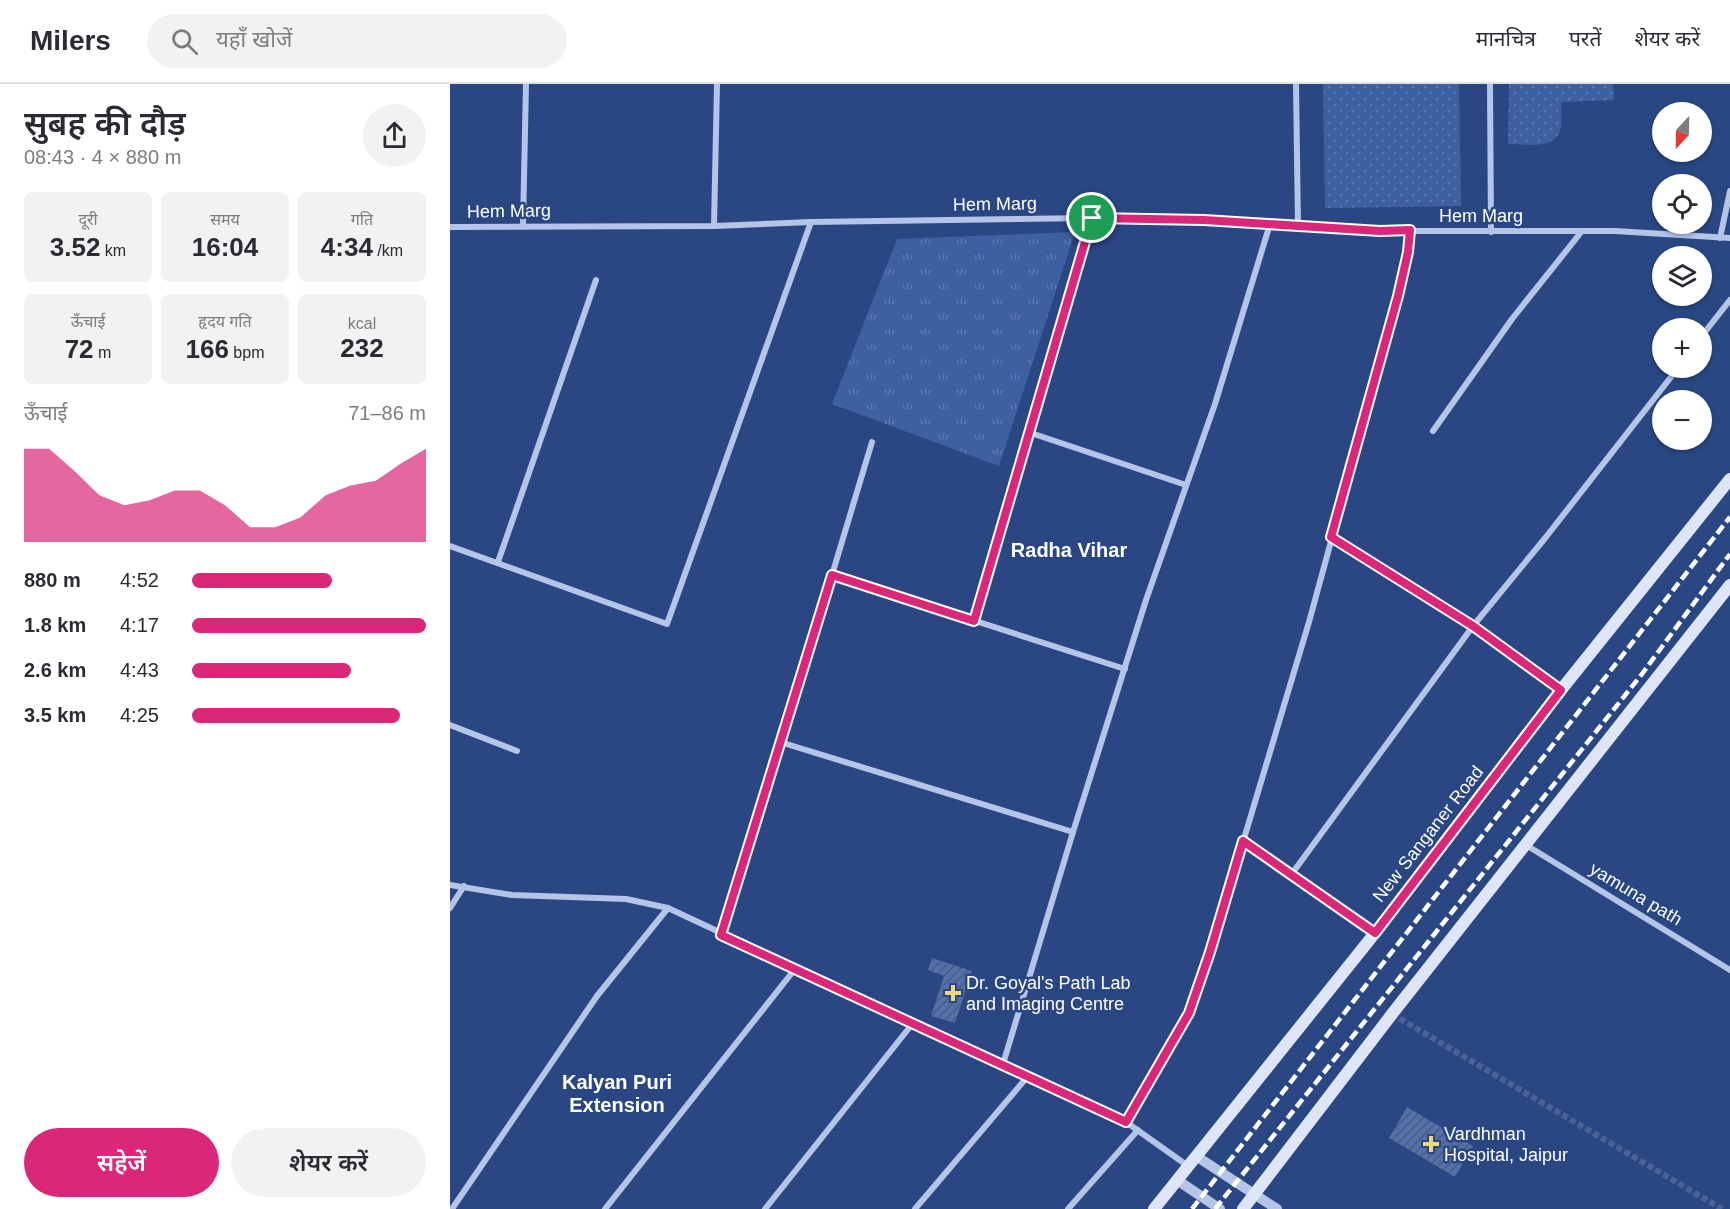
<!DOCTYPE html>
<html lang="hi">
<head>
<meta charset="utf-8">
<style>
	:root { --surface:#fff; --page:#f2f2f3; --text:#2b2b33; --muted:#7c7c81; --line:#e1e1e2; --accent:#db2777 }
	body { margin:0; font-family:Helvetica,"Noto Sans Devanagari",sans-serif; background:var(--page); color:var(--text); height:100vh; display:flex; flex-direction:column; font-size:22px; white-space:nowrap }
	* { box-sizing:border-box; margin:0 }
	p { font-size:20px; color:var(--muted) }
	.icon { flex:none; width:33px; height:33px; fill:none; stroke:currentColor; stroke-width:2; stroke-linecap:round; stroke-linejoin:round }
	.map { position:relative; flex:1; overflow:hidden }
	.drawer { display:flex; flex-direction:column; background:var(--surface); width:450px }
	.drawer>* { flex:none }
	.needle { width:39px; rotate:202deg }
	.tools { position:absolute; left:1202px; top:18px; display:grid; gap:12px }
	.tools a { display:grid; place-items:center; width:60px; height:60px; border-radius:50%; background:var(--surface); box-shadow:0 2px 4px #0004; font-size:30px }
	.pin { position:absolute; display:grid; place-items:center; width:51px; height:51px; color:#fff; margin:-26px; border:3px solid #fff; border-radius:50%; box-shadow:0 2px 6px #0007 }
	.round { display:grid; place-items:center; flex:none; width:63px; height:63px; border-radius:32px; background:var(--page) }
	.headline { display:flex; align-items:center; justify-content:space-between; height:102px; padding:0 24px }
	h1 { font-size:33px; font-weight:600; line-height:45px }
	.stats { display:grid; grid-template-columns:repeat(3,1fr); gap:9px; height:102px; padding:6px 24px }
	.stats div { display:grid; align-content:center; border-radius:9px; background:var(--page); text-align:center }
	.stats b { font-size:26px; font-weight:600 }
	.stats small { font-size:16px; font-weight:400 }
	.stats p { font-size:16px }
	.chart { height:168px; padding:12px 24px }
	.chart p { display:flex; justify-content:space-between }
	.chart svg { width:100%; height:108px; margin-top:6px; fill:var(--accent); opacity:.7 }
	.button { display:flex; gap:12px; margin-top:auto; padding:12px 24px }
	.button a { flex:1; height:69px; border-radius:36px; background:var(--accent); color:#fff; font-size:24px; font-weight:600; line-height:69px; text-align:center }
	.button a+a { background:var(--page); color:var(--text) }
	ul { padding:0 24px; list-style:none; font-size:20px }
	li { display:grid; grid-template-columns:96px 72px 1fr; align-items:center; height:45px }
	li i { height:15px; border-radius:8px; background:var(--accent) }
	header { display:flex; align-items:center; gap:36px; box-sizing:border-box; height:84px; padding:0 30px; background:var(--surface); border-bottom:2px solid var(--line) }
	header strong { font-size:28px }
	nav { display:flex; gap:33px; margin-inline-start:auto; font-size:21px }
	.search { width:420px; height:54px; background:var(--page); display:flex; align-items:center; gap:15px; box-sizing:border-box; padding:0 21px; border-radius:33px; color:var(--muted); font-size:22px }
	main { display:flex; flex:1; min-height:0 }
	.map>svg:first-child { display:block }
</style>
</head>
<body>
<header>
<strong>Milers</strong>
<div class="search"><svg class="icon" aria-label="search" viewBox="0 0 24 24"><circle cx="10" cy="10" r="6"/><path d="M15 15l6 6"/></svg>यहाँ खोजें</div>
<nav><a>मानचित्र</a><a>परतें</a><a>शेयर करें</a></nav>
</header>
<main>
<section class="drawer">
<div class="headline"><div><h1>सुबह की दौड़</h1><p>08:43 · 4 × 880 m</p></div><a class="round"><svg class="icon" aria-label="share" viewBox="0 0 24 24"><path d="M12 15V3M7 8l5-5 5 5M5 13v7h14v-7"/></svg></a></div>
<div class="stats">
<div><p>दूरी</p><b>3.52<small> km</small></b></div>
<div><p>समय</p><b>16:04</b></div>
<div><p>गति</p><b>4:34<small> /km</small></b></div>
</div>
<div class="stats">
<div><p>ऊँचाई</p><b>72<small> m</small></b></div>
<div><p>हृदय गति</p><b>166<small> bpm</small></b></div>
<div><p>kcal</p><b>232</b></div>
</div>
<div class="chart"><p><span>ऊँचाई</span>71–86 m</p>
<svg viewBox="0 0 160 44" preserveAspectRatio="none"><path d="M0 44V6L10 6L20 15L30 25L40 29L50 27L60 23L70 23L80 29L90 38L100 38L110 34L120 25L130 21L140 19L150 12L160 6V44z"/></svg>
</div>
<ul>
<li><b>880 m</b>4:52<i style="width:60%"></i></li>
<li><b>1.8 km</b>4:17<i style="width:100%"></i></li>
<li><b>2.6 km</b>4:43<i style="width:68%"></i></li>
<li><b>3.5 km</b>4:25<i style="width:89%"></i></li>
</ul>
<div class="button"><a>सहेजें</a><a>शेयर करें</a></div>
</section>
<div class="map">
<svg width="1280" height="1125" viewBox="0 0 1280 1125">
	<defs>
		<pattern id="grass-dots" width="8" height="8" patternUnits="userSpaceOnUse" patternTransform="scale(1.5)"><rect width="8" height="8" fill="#3e5fa0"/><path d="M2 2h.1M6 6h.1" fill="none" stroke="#5b77ae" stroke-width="1.8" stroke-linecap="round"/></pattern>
		<pattern id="park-tufts" width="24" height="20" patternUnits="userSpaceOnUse" patternTransform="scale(1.5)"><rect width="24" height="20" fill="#3e5fa0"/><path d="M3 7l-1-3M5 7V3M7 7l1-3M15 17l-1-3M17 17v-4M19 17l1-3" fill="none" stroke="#5b77ae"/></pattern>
		<pattern id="building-hatch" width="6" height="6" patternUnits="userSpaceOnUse" patternTransform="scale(1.5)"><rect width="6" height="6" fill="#5270ab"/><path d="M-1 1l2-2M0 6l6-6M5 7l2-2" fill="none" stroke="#4f5c77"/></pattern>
	</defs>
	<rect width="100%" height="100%" fill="#2a4784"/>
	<g fill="url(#grass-dots)">
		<polygon points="873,0 1009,0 1011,122 875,124"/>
		<path d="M1059 0H1163L1164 16 1111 18C1111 25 1112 34 1111 42 1108 67 1076 60 1058 60Z"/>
	</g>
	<polygon fill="url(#park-tufts)" points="625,148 549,382 382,320 447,155"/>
	<g fill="url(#building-hatch)">
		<polygon points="482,874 522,887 505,939 481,932 494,892 478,886"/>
		<polygon points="957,1023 1023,1062 1005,1093 939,1054"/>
	</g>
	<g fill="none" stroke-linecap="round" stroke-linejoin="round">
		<polyline stroke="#4a6396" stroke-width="6" stroke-dasharray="6 3" stroke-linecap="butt" points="942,930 1272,1125"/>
		<g stroke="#b4c5e7" stroke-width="6">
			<polyline points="846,0 848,142"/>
			<polyline points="1040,0 1041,148"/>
			<polyline points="73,141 76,0"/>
			<polyline points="264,142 267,0"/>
			<polyline points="0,143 264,142 361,138 642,134 754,136 930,147 1165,147 1280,154"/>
			<polyline points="1270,154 1280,107"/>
			<polyline points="1251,253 1280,216"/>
			<polyline points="983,347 1062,235 1132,147"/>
			<polyline points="578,348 642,134"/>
			<polyline points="881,453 1023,542 1111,606"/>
			<polyline points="0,462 217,540 361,138"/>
			<polyline points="48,478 146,196"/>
			<polyline points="382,491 422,358"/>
			<polyline points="524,537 578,348 736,401"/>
			<polyline points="0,641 67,667"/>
			<polyline points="330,658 382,491 675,585"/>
			<polyline points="793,757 925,849"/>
			<polyline points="1076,761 1280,886"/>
			<polyline points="841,791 1023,542 1096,453 1228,284"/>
			<polyline points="0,801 62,811 176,815 218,824 676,1038 738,1082"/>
			<polyline points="0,824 14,802"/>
			<polyline points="271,851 330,658 623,748"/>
			<polyline points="553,980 623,748 696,516 765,320 820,140"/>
			<polyline points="676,1038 739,929 760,868 859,538 948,212 958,168 960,146"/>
			<polyline points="2,1125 147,912 218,824"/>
			<polyline points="155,1125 345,885"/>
			<polyline points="315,1125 463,939"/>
			<polyline points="465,1125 578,992"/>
			<polyline points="618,1125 688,1046"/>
		</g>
		<g stroke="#b4c5e7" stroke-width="10">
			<polyline points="746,1072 827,1125"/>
			<polyline points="727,1096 770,1125"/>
		</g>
		<g stroke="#dde5f6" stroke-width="12">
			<polyline points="704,1125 925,849 1111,606 1280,395"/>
			<polyline points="793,1125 942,930 1280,501"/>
		</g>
		<g stroke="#fff" stroke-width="4.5" stroke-dasharray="10 4.5" stroke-linecap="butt">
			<polyline points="742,1125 1280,433"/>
			<polyline points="765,1125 1192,590 1280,470"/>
		</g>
	</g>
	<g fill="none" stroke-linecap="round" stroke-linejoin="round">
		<g stroke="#fff" stroke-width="12">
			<polygon id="route" points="642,134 754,136 930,147 960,146 958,168 948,212 881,453 1023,542 1111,606 925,849 793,757 760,868 739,929 676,1038 271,851 382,491 524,537"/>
		</g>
		<use href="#route" stroke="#db2777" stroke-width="8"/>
	</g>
	<g fill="#edd97b" stroke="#2a4784" stroke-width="2">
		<path d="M500 900h6v6h6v6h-6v6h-6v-6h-6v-6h6z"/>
		<path d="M978 1051h6v6h6v6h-6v6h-6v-6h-6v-6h6z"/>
	</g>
	<g text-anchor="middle" stroke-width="5" stroke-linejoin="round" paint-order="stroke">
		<g font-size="18" fill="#fff" stroke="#2a4784">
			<text transform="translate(545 120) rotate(-1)" y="6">Hem Marg</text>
			<text transform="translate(59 127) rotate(-1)" y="6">Hem Marg</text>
			<text x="1031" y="138">Hem Marg</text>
			<text transform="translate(978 750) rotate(-52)" y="6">New Sanganer Road</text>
			<text transform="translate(1186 810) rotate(31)" y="6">yamuna path</text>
		</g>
		<g font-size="18" fill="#fff" stroke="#2a4784" text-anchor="start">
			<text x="516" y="905">Dr. Goyal's Path Lab<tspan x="516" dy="21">and Imaging Centre</tspan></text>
			<text x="994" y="1056">Vardhman<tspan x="994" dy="21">Hospital, Jaipur</tspan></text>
		</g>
		<g font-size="20" font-weight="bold" fill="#fff" stroke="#2a4784">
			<text x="619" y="473">Radha Vihar</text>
			<text x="167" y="1005">Kalyan Puri<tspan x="167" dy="23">Extension</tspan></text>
		</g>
	</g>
</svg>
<div class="tools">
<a><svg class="needle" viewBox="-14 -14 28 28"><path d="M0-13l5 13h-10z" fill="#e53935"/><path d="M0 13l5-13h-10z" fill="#7c7c81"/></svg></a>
<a><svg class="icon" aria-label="locate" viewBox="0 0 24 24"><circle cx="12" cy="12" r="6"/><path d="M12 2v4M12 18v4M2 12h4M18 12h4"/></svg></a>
<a><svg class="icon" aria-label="layers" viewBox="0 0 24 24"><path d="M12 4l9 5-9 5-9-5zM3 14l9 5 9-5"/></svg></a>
<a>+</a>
<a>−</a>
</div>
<div class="pin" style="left:642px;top:134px;background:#1e9e55"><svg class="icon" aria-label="arrive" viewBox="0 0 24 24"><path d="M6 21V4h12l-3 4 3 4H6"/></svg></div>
</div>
</main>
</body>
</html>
